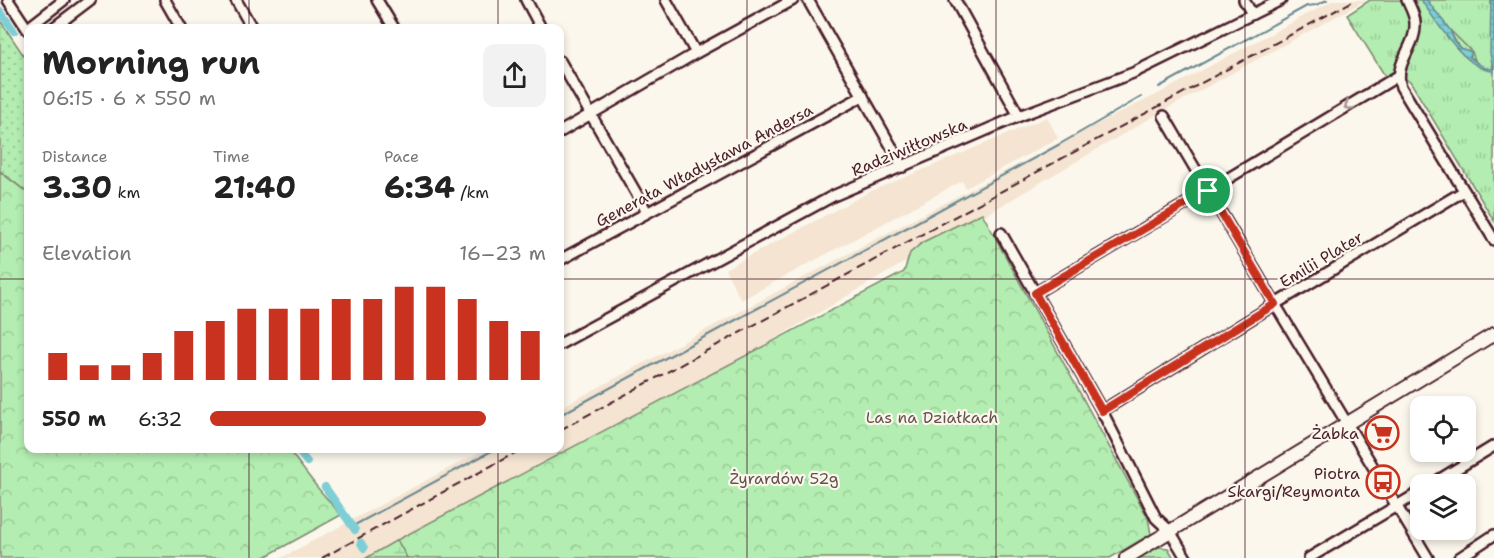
<!DOCTYPE html>
<html lang="en">
<head>
<meta charset="utf-8">
<style>
	:root { --surface:#fff; --page:#f2f2f2; --text:#222; --muted:#767676; --accent:#c8321e }
	body { margin:0; font-family:"Shantell Sans",sans-serif; background:var(--page); color:var(--text); height:100vh; display:flex; flex-direction:column; font-size:22px; white-space:nowrap }
	* { box-sizing:border-box; margin:0 }
	p { font-size:20px; color:var(--muted) }
	.icon { flex:none; width:33px; height:33px; fill:none; stroke:currentColor; stroke-width:2; stroke-linecap:round; stroke-linejoin:round }
	.map { position:relative; flex:1; overflow:hidden }
	.panel { position:absolute; left:24px; top:24px; width:540px; height:429px; display:flex; flex-direction:column; background:var(--surface); border-radius:12px; box-shadow:0 3px 9px #0003 }
	.panel>* { flex:none }
	.controls { position:absolute; left:1410px; top:396px; display:grid; gap:12px }
	.controls a { display:grid; place-items:center; width:66px; height:66px; border-radius:12px; background:var(--surface); box-shadow:0 3px 9px #0003; font-size:30px }
	.pin { position:absolute; display:grid; place-items:center; width:51px; height:51px; color:#fff; margin:-26px; border:3px solid #fff; border-radius:50%; box-shadow:0 2px 6px #0007 }
	.round { display:grid; place-items:center; flex:none; width:63px; height:63px; border-radius:12px; background:var(--page) }
	.headline { display:flex; align-items:center; justify-content:space-between; height:102px; padding:0 18px }
	h1 { font-size:33px; font-weight:700; line-height:45px }
	.stats { display:grid; grid-template-columns:repeat(3,1fr); gap:9px; height:102px; padding:6px 18px }
	.stats div { display:grid; align-content:center }
	.stats b { font-size:30px; font-weight:700 }
	.stats small { font-size:16px; font-weight:400 }
	.stats p { font-size:16px }
	.chart { height:168px; padding:12px 18px }
	.chart p { display:flex; justify-content:space-between }
	.chart svg { width:100%; height:108px; margin-top:6px; stroke:var(--accent); stroke-width:6 }
	ul { padding:0 18px; list-style:none; font-size:20px }
	li { display:grid; grid-template-columns:96px 72px 1fr; align-items:center; height:45px }
	li i { height:15px; border-radius:8px; background:var(--accent) }
	.map>svg:first-child { display:block }
</style>
</head>
<body>
<div class="map">
<svg width="1494" height="558" viewBox="0 0 1494 558">
	<defs>
		<pattern id="grass-tufts" width="24" height="20" patternUnits="userSpaceOnUse" patternTransform="scale(1.5)"><rect width="24" height="20" fill="#b3edb1"/><path d="M3 7l-1-3M5 7V3M7 7l1-3M15 17l-1-3M17 17v-4M19 17l1-3" fill="none" stroke="#9bcb98"/></pattern>
		<pattern id="forest-crowns" width="20" height="18" patternUnits="userSpaceOnUse" patternTransform="scale(1.5)"><rect width="20" height="18" fill="#b3edb1"/><path d="M2 6a3 3 0 1 1 6 0M12 15a3 3 0 1 1 6 0" fill="none" stroke="#9bcb98"/></pattern>
		<pattern id="wetland-marsh" width="20" height="14" patternUnits="userSpaceOnUse" patternTransform="scale(1.5)"><rect width="20" height="14" fill="#b3edb1"/><path d="M1 5h8M5 5V1M11 12h8M15 12V8" fill="none" stroke="#9bcb98"/></pattern>
		<pattern id="garden-dots" width="8" height="8" patternUnits="userSpaceOnUse" patternTransform="scale(1.5)"><rect width="8" height="8" fill="#b3edb1"/><path d="M2 2h.1M6 6h.1" fill="none" stroke="#9bcb98" stroke-width="1.8" stroke-linecap="round"/></pattern>
		<pattern id="water-rules" width="6" height="5" patternUnits="userSpaceOnUse" patternTransform="scale(1.5)"><rect width="6" height="5" fill="#7dced5"/><path d="M0 2.5h6" fill="none" stroke="#6eb0b7"/></pattern>
	</defs>
	<rect width="100%" height="100%" fill="#fbf7ec"/>
	<filter id="ink" filterUnits="userSpaceOnUse"><feTurbulence type="fractalNoise" baseFrequency=".0167" numOctaves="2"/><feDisplacementMap in="SourceGraphic" scale="12" xChannelSelector="R" yChannelSelector="G"/><feConvolveMatrix kernelMatrix="1 2 1 2 8 2 1 2 1" color-interpolation-filters="sRGB"/></filter>
	<g filter="url(#ink)">
		<g fill="#f4e4d1">
			<polygon points="1334,0 1366,0 1159,113 752,352 397,540 363,558 281,558 485,449 560,448 560,408 855,250 1061,142 1156,95"/>
			<polygon points="1047,117 1058,138 966,188 962,181 741,300 725,269 871,191 918,172"/>
		</g>
		<polygon fill="url(#grass-tufts)" stroke="#7e866e" stroke-width="1.5" points="1370,0 1494,0 1494,221 1410,81 1385,76 1347,15"/>
		<g fill="url(#forest-crowns)" stroke="#7e866e" stroke-width="1.5">
			<polygon points="0,172 28,193 28,448 288,449 317,487 341,515 263,558 0,558"/>
			<polygon points="982,213 1148,518 1151,534 1110,558 407,558 397,540 904,272 910,253 923,242"/>
			<polygon points="1158,547 1168,548 1174,558 1139,558"/>
		</g>
		<g fill="url(#wetland-marsh)" stroke="#7e866e" stroke-width="1.5">
			<path d="M1450 30 1472 52 1475 60C1462 55 1455 42 1450 30Z"/>
			<polygon points="397,540 407,558 366,558"/>
		</g>
		<polygon fill="url(#garden-dots)" stroke="#7e866e" stroke-width="1.5" points="0,20 28,62 28,193 0,171"/>
		<path fill="url(#water-rules)" stroke="#698891" stroke-width="1.5" d="M1421 0H1427L1450 30 1455 42 1460 48 1472 52 1469 57 1485 68 1493 69 1490 53 1491 0H1494V73L1493 71C1464 69 1437 22 1421 0Z"/>
		<g fill="none" stroke-linecap="round" stroke-linejoin="round">
			<g stroke="#698891" stroke-width="2">
				<polyline points="1159,87 1307,6 1316,5 1327,0"/>
				<polyline points="560,415 908,227 1060,144 1141,97"/>
				<polyline points="353,526 497,448"/>
			</g>
			<g stroke="#7dced5" stroke-width="8">
				<polyline points="0,11 14,31"/>
				<polyline points="296,448 307,462"/>
				<polyline points="325,487 355,530"/>
				<polyline points="361,543 364,548"/>
			</g>
			<g stroke="#4a1f2b" stroke-width="14">
				<g id="minor">
					<polyline points="8,0 28,30"/>
					<polyline points="165,0 181,28"/>
					<polyline points="236,0 252,28"/>
					<polyline points="377,0 394,28"/>
					<polyline points="526,0 541,28"/>
					<polyline points="666,0 696,53"/>
					<polyline points="808,0 903,167"/>
					<polyline points="955,0 1019,116"/>
					<polyline points="1244,0 1252,14"/>
					<path d="M1407 0C1410 7 1415 15 1415 23 1417 46 1393 63 1401 87L1494 240"/>
					<polyline points="28,28 64,0"/>
					<polyline points="53,28 90,0"/>
					<polyline points="560,61 647,212"/>
					<polyline points="1164,116 1275,304 1428,558"/>
					<polyline points="560,132 696,53 793,0"/>
					<polyline points="1001,233 1102,411 1156,518 1170,531 1186,558"/>
					<polyline points="560,260 863,96"/>
					<polyline points="1035,293 1199,196 1398,76"/>
					<polyline points="560,344 833,196 1019,116 1133,73 1281,0"/>
					<polyline points="1102,411 1267,309 1464,191"/>
					<polyline points="1432,484 1494,446"/>
					<polyline points="1309,558 1420,492"/>
					<polyline points="1459,558 1494,535"/>
				</g>
			</g>
			<g stroke="#4a1f2b" stroke-width="16">
				<polyline id="major" points="1126,558 1494,334"/>
			</g>
			<use href="#minor" stroke="#fbf7ec" stroke-width="9"/>
			<use href="#major" stroke="#fbf7ec" stroke-width="12"/>
			<g stroke="#4a1f2b" stroke-width="2" stroke-dasharray="9 4.5" stroke-linecap="butt">
				<polyline points="560,430 1355,0"/>
				<polyline points="322,558 524,448"/>
			</g>
		</g>
		<defs><path id="oneway-chevron" d="M-2-3.5L2.5 0L-2 3.5" fill="none" stroke-width="1.6" stroke-linecap="round" stroke-linejoin="round" transform="scale(1.5)"/></defs>
		<use stroke="#ab9695" href="#oneway-chevron" transform="translate(1348 106) rotate(149)"/>
	</g>
	<g fill="none" stroke-linecap="round" stroke-linejoin="round" filter="url(#ink)">
		<g stroke="#fff" stroke-width="12">
			<polygon id="route" points="1208,191 1275,304 1102,411 1035,293"/>
		</g>
		<use href="#route" stroke="#c8321e" stroke-width="8"/>
	</g>
	<path fill="none" stroke="#4a1f2b" stroke-width="1.5" stroke-opacity="0.55" d="M249 0V28M498 0V28M747 0V558M996 0V558M1245 0V558M0 279H28M560 279H1494M249 448V558M498 448V558"/>
	<defs>
		<g id="supermarket-ring" transform="scale(1.725)"><circle r="9.5" fill="#fbf7ec" stroke="#c8321e" stroke-width="1.5"/><path d="M-6-5.5h2.5l.6 2H6L4.5 2H-2.5L-4.4-4H-6ZM-1.5 3.2a1.3 1.3 0 1 0 .1 0ZM3 3.2a1.3 1.3 0 1 0 .1 0Z" fill="#c8321e"/></g>
		<g id="bus-ring" transform="scale(1.725)"><circle r="9.5" fill="#fbf7ec" stroke="#c8321e" stroke-width="1.5"/><path d="M-5-6H5V4H4V6H2V4H-2V6H-4V4H-5ZM-3.5-4V0h7V-4ZM-3.5 1.2v1.5H-2V1.2ZM2 1.2v1.5H3.5V1.2Z" fill="#c8321e"/></g>
	</defs>
	<g fill-rule="evenodd">
		<use href="#supermarket-ring" x="1382" y="433"/>
		<use href="#bus-ring" x="1383" y="482"/>
	</g>
	<g text-anchor="middle" stroke-width="4.5" stroke-linejoin="round" paint-order="stroke">
		<g font-size="16" fill="#4a1f2b" stroke="#fbf7ec">
			<text transform="translate(909 147) rotate(-23)" y="6">Radziwiłłowska</text>
			<text transform="translate(704 165) rotate(-28)" y="6">Generała Władysława Andersa</text>
			<text transform="translate(1321 259) rotate(-31)" y="6">Emilii Plater</text>
		</g>
		<g font-size="16" fill="#64524c" stroke="#fbf7ec">
			<text x="932" y="423">Las na Działkach</text>
			<text x="784" y="484">Żyrardów 52g</text>
		</g>
		<g font-size="16" fill="#4a1f2b" stroke="#fbf7ec" text-anchor="end">
			<text x="1359" y="439">Żabka</text>
			<text x="1360" y="479">Piotra<tspan x="1360" dy="18">Skargi/Reymonta</tspan></text>
		</g>
	</g>
</svg>
<div class="controls">
<a><svg class="icon" aria-label="locate" viewBox="0 0 24 24"><circle cx="12" cy="12" r="6"/><path d="M12 2v4M12 18v4M2 12h4M18 12h4"/></svg></a>
<a><svg class="icon" aria-label="layers" viewBox="0 0 24 24"><path d="M12 4l9 5-9 5-9-5zM3 14l9 5 9-5"/></svg></a>
</div>
<div class="pin" style="left:1208px;top:191px;background:#1e9e55"><svg class="icon" aria-label="arrive" viewBox="0 0 24 24"><path d="M6 21V4h12l-3 4 3 4H6"/></svg></div>
<section class="panel">
<div class="headline"><div><h1>Morning run</h1><p>06:15 · 6 × 550 m</p></div><a class="round"><svg class="icon" aria-label="share" viewBox="0 0 24 24"><path d="M12 15V3M7 8l5-5 5 5M5 13v7h14v-7"/></svg></a></div>
<div class="stats">
<div><p>Distance</p><b>3.30<small> km</small></b></div>
<div><p>Time</p><b>21:40</b></div>
<div><p>Pace</p><b>6:34<small> /km</small></b></div>
</div>
<div class="chart"><p><span>Elevation</span>16–23 m</p>
<svg viewBox="0 0 160 44" preserveAspectRatio="none"><path d="M5 44V33M15 44V38M25 44V38M35 44V33M45 44V24M55 44V20M65 44V15M75 44V15M85 44V15M95 44V11M105 44V11M115 44V6M125 44V6M135 44V11M145 44V20M155 44V24"/></svg>
</div>
<ul>
<li><b>550 m</b>6:32<i style="width:82%"></i></li>
</ul>
</section>
</div>
</body>
</html>
